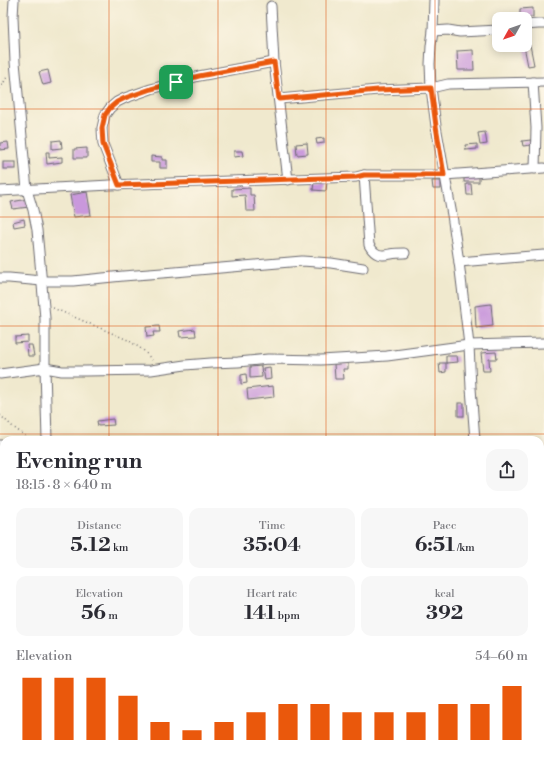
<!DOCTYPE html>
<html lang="en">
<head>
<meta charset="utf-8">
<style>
	:root { --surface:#fff; --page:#f7f7f7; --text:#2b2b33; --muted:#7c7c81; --accent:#ea580c }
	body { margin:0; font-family:"Libre Bodoni",serif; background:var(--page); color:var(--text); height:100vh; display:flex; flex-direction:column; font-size:15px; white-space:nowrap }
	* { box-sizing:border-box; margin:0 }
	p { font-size:13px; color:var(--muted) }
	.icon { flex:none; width:22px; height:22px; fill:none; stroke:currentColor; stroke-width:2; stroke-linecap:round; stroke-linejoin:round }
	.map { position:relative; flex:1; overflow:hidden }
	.side { position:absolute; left:0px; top:436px; width:544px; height:324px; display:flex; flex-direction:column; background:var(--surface); border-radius:12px 12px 0 0; box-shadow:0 2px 10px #0003 }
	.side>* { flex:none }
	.needle { width:26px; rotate:230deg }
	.controls { position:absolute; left:492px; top:12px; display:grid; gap:8px }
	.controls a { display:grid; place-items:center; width:40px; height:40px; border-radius:8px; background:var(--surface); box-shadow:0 2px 10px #0003; font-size:20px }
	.pin { position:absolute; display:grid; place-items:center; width:34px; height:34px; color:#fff; margin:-17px; border-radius:8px; box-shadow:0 2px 6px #0006 }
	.round { display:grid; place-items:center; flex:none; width:42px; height:42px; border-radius:12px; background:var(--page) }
	.summary { display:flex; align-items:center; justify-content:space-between; height:68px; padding:0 16px }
	h1 { font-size:22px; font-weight:700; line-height:30px }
	.metrics { display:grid; grid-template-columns:repeat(3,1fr); gap:6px; height:68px; padding:4px 16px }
	.metrics div { display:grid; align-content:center; border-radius:10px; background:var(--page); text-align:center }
	.metrics b { font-size:20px; font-weight:700 }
	.metrics small { font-size:11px; font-weight:400 }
	.metrics p { font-size:11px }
	.chart { height:112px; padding:8px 16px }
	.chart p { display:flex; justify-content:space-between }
	.chart svg { width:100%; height:72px; margin-top:4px; stroke:var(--accent); stroke-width:6 }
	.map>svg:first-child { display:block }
</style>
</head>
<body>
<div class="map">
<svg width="544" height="760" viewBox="0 0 544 760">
	<rect width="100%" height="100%" fill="#fcf5e5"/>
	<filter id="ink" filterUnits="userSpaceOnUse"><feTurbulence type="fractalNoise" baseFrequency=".025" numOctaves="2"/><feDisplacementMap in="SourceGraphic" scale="8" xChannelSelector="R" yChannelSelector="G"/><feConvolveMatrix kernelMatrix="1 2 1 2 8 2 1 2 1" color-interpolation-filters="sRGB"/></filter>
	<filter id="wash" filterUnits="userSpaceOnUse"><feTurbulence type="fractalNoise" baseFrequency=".012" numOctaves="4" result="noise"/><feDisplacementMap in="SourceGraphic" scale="16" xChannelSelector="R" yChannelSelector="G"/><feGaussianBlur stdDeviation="0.9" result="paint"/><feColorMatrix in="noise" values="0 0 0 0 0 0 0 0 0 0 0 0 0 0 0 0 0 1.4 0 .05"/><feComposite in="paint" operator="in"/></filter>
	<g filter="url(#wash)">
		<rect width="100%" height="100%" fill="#f0e9ce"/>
		<g id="blocks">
			<g fill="#c998dc">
				<polygon points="533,8 533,17 520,17 520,9"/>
				<polygon points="530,45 534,65 528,66 524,46"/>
				<polygon points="473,50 474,70 458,70 457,51"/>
				<polygon points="48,70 51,83 43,85 39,72"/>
				<polygon points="485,132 487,144 480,145 478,133"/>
				<polygon points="324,138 324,143 317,144 316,139"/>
				<polygon points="61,140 62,148 52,149 52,141"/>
				<polygon points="531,140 531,145 523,146 522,141"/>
				<polygon points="8,142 9,149 0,150 0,143"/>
				<polygon points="307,143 308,154 297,155 296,144"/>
				<polygon points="477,144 477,149 466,150 465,145"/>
				<polygon points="87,148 87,158 74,158 74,149"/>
				<polygon points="234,151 242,151 243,156 234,157"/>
				<polygon points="46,152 49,152 49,158 62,157 62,162 47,164"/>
				<polygon points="151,156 162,157 162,160 167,160 167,168 160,168 160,162 151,162"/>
				<rect x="3" y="162" width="13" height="7"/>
				<rect x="464" y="175" width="15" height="7"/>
				<polygon points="432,181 441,181 441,189 433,189"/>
				<polygon points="314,182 327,182 326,191 313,190"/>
				<polygon points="466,184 471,184 472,195 467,195"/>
				<polygon points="250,188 250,195 254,195 255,211 246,211 245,195 232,196 232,189"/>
				<polygon points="87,192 91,215 74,217 70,195"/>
				<polygon points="28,199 29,207 13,209 11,202"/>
				<polygon points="24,219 25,225 14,227 13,222"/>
				<polygon points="491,304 493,326 476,328 475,306"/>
				<polygon points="159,326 160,332 153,332 154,336 147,337 146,327"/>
				<polygon points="195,329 196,336 180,337 179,331"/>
				<polygon points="28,336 28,342 15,343 15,337"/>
				<polygon points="27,345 32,345 34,356 28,356"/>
				<polygon points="496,352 497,359 489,359 490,371 483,371 481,353"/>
				<polygon points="446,356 457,356 458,362 446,363"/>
				<polygon points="348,363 348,369 343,369 344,379 335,379 334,364"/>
				<polygon points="439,363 446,363 446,372 440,373"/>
				<polygon points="261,366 262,377 250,378 250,367"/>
				<polygon points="270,367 271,379 265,380 263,368"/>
				<polygon points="246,374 247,383 241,384 241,375"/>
				<polygon points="273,386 274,397 248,400 247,389"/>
				<rect x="458" y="403" width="6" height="13"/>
				<polygon points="113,419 114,425 98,426 97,421"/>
			</g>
		</g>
	</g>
	<g filter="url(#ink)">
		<use href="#blocks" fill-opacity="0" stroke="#6a686e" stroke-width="1"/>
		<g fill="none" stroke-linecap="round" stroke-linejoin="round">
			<g stroke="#6a686e" stroke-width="11">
				<g id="street">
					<polyline points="14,0 13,17 15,62 27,190 33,210 37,230 45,318 45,368 47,440"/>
					<polyline points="434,0 433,31 431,46 430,64 431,88 436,126 452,215 459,262 469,345 471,388 475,440"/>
					<polyline points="271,6 274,62 288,180"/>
					<polyline points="525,25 538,24 544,24"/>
					<polyline points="433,31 448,30 460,32 499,30"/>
					<polyline points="533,82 536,128 535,169"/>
					<polyline points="279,99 378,90 431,88 448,84 544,82"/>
					<path d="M364 175 369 245C375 256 381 256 391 254 396 253 400 253 405 253"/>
					<polyline points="119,185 103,144 102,128 105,115 110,108 117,102 125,98 151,89 199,76 274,62"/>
					<polyline points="0,191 110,185 356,177 364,175 444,175 544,168"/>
					<polyline points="459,262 544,255"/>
					<polyline points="0,278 9,278 42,281 73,281 123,276 175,272 302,261 331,263 363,268"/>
					<polyline points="0,374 45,368 62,371 85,371 151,370 185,365 211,363 238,362 268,359 321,360 387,356 469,345 544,343"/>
					<polyline points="0,445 4,445"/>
					<polyline points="540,517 544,517"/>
					<polyline points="0,553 4,552"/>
					<polyline points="540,638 544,639"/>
					<polyline points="128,756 129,760"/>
				</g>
			</g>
			<g stroke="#6a686e" stroke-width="1.5" stroke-dasharray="1 3" stroke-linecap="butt">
				<polyline points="0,89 7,77"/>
				<polyline points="53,308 128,340 143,350 153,361"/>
				<polyline points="0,415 13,427 31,440"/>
			</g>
			<use href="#street" stroke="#fff" stroke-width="9"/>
		</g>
	</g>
	<g fill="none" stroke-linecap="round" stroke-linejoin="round" filter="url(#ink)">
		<g stroke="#fff" stroke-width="8">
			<polygon id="route" points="274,62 279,99 378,90 431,88 436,126 444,175 364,175 356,177 119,185 103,144 102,128 105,115 110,108 117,102 125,98 151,89 199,76"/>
		</g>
		<use href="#route" stroke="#ea580c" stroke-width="5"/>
	</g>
	<path fill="none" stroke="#de560e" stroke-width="1" stroke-opacity="0.55" d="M109 0V440M218 0V440M326 0V440M435 0V440M0 109H544M0 217H544M0 326H544M0 434H544M0 543H4M540 543H544M0 651H4M540 651H544M109 756V760M218 756V760M326 756V760M435 756V760"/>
</svg>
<div class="controls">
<a><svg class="needle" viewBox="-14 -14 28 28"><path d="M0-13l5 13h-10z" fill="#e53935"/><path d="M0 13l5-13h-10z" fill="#7c7c81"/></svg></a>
</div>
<div class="pin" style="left:176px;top:82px;background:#1e9e55"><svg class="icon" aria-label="arrive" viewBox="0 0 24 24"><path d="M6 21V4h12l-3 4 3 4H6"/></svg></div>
<section class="side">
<div class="summary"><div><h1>Evening run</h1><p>18:15 · 8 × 640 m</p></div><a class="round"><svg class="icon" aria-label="share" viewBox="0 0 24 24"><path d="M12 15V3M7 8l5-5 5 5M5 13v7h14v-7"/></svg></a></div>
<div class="metrics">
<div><p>Distance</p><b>5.12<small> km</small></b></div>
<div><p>Time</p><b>35:04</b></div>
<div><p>Pace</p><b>6:51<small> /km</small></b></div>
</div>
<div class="metrics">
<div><p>Elevation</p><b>56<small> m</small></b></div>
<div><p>Heart rate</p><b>141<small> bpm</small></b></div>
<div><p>kcal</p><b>392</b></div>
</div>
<div class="chart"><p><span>Elevation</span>54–60 m</p>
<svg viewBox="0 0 160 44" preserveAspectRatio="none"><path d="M5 44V6M15 44V6M25 44V6M35 44V17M45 44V33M55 44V38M65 44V33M75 44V27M85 44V22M95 44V22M105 44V27M115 44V27M125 44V27M135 44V22M145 44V22M155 44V11"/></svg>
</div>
</section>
</div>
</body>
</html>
